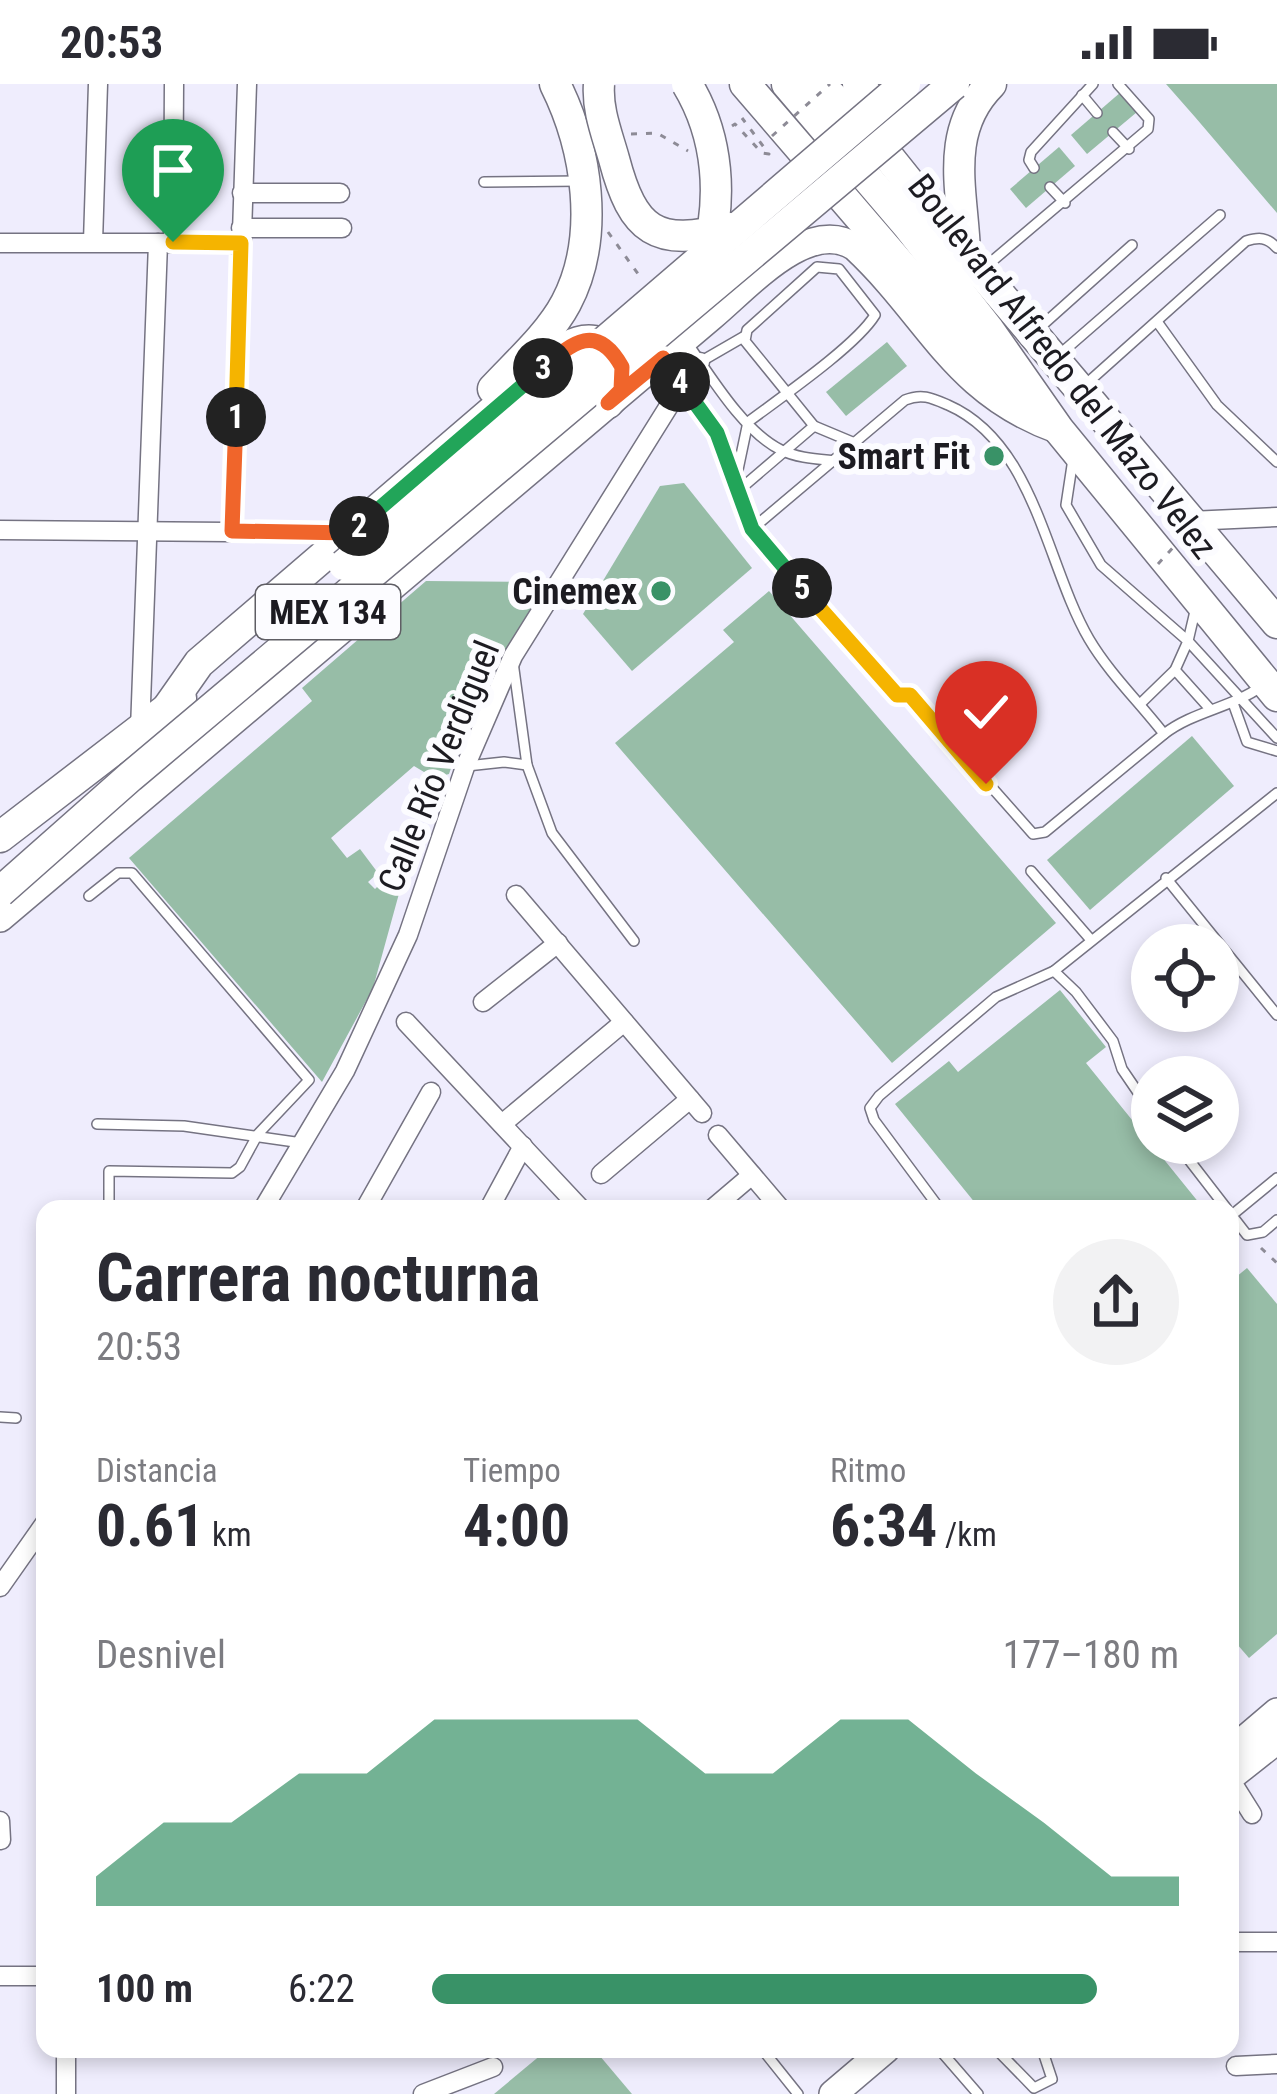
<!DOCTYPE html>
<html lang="es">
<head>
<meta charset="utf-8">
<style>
	:root { --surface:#fff; --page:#f2f2f3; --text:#2b2b33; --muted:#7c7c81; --accent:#399267 }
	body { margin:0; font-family:"Roboto Condensed",sans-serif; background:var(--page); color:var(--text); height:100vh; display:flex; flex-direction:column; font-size:45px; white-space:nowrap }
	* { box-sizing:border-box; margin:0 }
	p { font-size:39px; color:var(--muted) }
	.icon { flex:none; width:66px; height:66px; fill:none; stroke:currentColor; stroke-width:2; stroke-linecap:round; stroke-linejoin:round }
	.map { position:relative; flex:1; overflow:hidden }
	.side { position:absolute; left:36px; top:1116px; width:1203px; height:858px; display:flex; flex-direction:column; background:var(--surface); border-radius:24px; box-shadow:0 6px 18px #0003 }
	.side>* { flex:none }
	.tools { position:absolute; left:1131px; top:840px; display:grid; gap:24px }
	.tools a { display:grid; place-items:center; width:108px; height:108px; border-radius:50%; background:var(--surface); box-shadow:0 6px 18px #0003; font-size:60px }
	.pin { position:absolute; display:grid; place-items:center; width:102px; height:102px; color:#fff; margin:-123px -51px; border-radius:50% 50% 50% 0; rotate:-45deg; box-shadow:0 0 12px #0007 }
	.pin .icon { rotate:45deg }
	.km { position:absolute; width:60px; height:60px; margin:-30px; border-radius:50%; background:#222; color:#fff; font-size:33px; line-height:60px; text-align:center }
	.round { display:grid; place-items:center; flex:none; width:126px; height:126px; border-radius:63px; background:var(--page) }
	.overview { display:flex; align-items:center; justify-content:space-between; height:204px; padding:0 60px }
	h1 { font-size:66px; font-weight:700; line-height:90px }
	.stats { display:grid; grid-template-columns:repeat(3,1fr); gap:18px; height:204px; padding:12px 60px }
	.stats div { display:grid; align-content:center }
	.stats b { font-size:60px; font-weight:700 }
	.stats small { font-size:33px; font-weight:400 }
	.stats p { font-size:33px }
	.chart { height:336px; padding:24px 60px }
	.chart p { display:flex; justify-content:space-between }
	.chart svg { width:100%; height:216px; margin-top:12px; fill:var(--accent); opacity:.7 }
	ul { padding:0 60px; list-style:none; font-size:39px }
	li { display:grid; grid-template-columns:192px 144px 1fr; align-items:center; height:90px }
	li i { height:30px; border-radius:15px; background:var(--accent) }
	.status { display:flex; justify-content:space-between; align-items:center; height:84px; padding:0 60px; background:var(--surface); direction:ltr }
	.status svg { height:33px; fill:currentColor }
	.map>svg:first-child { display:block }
</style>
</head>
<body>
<div class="status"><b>20:53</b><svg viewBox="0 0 49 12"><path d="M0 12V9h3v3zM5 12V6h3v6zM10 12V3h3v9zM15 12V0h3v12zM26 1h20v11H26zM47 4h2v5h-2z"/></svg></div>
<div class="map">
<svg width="1277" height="2010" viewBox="0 0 1277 2010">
	<rect width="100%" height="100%" fill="#efedfd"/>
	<g fill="#97bda7">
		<polygon points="1166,0 1277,0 1277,129 1195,33"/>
		<polygon points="1121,8 1137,28 1087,70 1071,51"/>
		<polygon points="1059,63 1075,82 1026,124 1010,105"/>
		<polygon points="887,258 907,282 846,332 826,308"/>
		<polygon points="684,399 752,484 632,587 583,530 660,402"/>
		<polygon points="426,497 547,498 469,632 449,690 434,694 414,682 331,754 347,774 360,765 378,789 368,798 375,805 387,793 400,806 373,904 322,998 129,774 312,617 302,604"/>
		<polygon points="769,507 1056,839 892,979 615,659 734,558 723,546"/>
		<polygon points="1192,652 1234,702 1090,826 1047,776"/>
		<polygon points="1060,906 1106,963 1086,979 1204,1125 980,1125 895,1020 949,977 958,988"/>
		<polygon points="1247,1184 1277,1220 1277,1550 1249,1574 1230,1552 1230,1198"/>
		<polygon points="548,1965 594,1965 632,2010 494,2010"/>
	</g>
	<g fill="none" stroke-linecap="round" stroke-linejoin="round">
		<g stroke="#757382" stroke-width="12">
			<g id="lane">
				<polyline points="1082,11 1097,29"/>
				<polyline points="1113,48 1129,65"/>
				<polyline points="1034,84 1029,76 1031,68 1093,0"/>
				<polyline points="484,98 581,97"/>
				<polyline points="1050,103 1065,119"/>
				<polyline points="984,184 1148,45 1149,35 1118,0"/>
				<polyline points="1158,239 1217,321 1277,378"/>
				<polyline points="1037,246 1132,161"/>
				<path d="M688 260C711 293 744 348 781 366 797 374 817 375 836 377"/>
				<polyline points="1059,271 1220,131"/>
				<path d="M666 278 717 349 752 445 897 611H910L1033 750 1045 748 1164 650C1140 619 1109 589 1089 555 1046 481 1035 359 948 321 932 314 922 309 905 316L752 445"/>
				<polyline points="700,278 745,252"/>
				<path d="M1085 301 1246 157C1259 153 1267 153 1277 164"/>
				<polyline points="1073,375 1066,421 1101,481 1188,557 1175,586 1140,620"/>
				<path d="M736 395 748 338C780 314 856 262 875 231L839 185 817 183 747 246 745 257 814 342 857 360"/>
				<polyline points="738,407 814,342"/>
				<polyline points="1196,523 1188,557 1277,654"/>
				<polyline points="513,578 527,681 552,749 634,857"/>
				<polyline points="1175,586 1210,625"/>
				<polyline points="1233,619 1247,658 1277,667"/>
				<path d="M1164 650C1194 627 1231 624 1262 602"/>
				<polyline points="467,682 504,678 527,681"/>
				<polyline points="1031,787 1091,856"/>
				<polyline points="1166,794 1277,931"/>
				<polyline points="89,812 118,789 132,789 309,996 258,1050 240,1083 232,1089 109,1087 109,1125"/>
				<polyline points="1152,1029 1122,985 1113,957 1076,908 1054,887 1277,709"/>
				<polyline points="97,1040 184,1042 302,1059"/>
				<polyline points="1176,1059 1227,1125"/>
				<polyline points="940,1125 874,1036 870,1024 879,1012 996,913 1054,887"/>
				<polyline points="1230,1129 1247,1151 1263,1148 1277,1136"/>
				<polyline points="1232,1131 1277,1094"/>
				<polyline points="0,1333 16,1334"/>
				<polyline points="762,1965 798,2010"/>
				<polyline points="939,1965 978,2010"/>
				<polyline points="996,1965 1034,2004 1052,1995 1042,1965"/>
			</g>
		</g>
		<g stroke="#757382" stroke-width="21">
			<g id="street">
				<polyline points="242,109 340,109"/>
				<polyline points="241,144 342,144"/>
				<polyline points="93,158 98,0"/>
				<polyline points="173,158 174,0"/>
				<polyline points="0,159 241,159"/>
				<polyline points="1190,437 1277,433"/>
				<polyline points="0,446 349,449"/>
				<polyline points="232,447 247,0"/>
				<polyline points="140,646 158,159"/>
				<polyline points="516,811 702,1029"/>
				<polyline points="483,918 558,859"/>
				<polyline points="406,938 581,1125"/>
				<polyline points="502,1040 624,938"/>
				<polyline points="718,1051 781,1125"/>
				<polyline points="601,1090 690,1015"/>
				<polyline points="263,1125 345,987 408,851 465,683 513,572 687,293 700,278"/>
				<polyline points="365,1125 431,1008"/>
				<polyline points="489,1125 523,1062"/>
				<polyline points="712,1125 752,1091"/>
				<polyline points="0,1503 45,1439"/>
				<polyline points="1230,1695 1252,1730"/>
				<polyline points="0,1737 1,1756"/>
				<polyline points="1235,1858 1277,1858"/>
				<polyline points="0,1892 45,1892"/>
				<polyline points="66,1965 66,2010"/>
				<polyline points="1236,1982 1277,1980"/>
				<polyline points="423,2010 493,1983"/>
			</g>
		</g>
		<g stroke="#757382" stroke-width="30">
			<g id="secondary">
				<path d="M0 834 712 232C746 204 808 132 855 163 931 234 953 308 1059 346"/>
				<polyline points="1230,1668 1277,1628"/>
				<polyline points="1230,1693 1277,1656"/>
				<polyline points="833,2010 886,1965"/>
			</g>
		</g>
		<g stroke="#757382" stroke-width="33">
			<g id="primary">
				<polyline points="745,0 980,273 1020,301"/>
				<polyline points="787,0 908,142 989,246 1059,346 1277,612"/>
				<polyline points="819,0 871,51 980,187 1277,539"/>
				<polyline points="858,0 895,44"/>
				<path d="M965 168C963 108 943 48 991 0"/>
				<path d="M493 305C517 279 549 251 566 219 601 153 587 64 555 0"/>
				<path d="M166 626 199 579 567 263C606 240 643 283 608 319"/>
				<polyline points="0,753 181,614"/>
			</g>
		</g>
		<g stroke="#8d8b96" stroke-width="3" stroke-dasharray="6 9" stroke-linecap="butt">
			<polyline points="732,42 735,40 762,69 769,70 742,34"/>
			<polyline points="631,50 657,49 688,67"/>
			<polyline points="608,148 641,194"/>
			<polyline points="1261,1164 1277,1179"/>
		</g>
		<use href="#lane" stroke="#fff" stroke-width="9"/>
		<use href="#street" stroke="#fff" stroke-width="18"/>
		<use href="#secondary" stroke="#fff" stroke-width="27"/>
		<use href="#primary" stroke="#fff" stroke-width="30"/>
		<g stroke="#757382" stroke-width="33" stroke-linecap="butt">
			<g id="primary-bridge">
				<path d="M599 0C597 26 607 50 614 75 633 147 656 164 730 144"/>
				<path d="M687 0C719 53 723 115 706 175"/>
				<polyline points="344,481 905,0"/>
				<polyline points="0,808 130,693 954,0"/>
			</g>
		</g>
		<g stroke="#8d8b96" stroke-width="3" stroke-dasharray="6 9" stroke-linecap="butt">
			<polyline points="772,52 830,0"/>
			<polyline points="1158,480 1199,435"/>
		</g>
		<use href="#primary-bridge" stroke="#fff" stroke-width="30"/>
	</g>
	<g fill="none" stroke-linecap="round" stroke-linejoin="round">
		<g stroke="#fff" stroke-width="24">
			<polyline id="split-1" points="173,158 241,159 236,333"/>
		</g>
		<g stroke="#fff" stroke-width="24">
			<polyline id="split-2" points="236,333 232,447 351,449 359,442"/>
		</g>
		<g stroke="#fff" stroke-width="24">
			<polyline id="split-3" points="359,442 543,284"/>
		</g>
		<g stroke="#fff" stroke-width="24">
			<path id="split-4" d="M543 284C573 258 597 238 622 283L621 306 608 319 663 274 680 298"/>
		</g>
		<g stroke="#fff" stroke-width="24">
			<polyline id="split-5" points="680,298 717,349 752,445 802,504"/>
		</g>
		<g stroke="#fff" stroke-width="24">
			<polyline id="split-6" points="802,504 897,611 910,611 986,700"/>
		</g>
		<use href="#split-1" stroke="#f5b400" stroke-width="15"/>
		<use href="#split-2" stroke="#f0652b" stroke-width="15"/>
		<use href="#split-3" stroke="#22a559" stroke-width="15"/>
		<use href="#split-4" stroke="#f0652b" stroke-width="15"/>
		<use href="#split-5" stroke="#22a559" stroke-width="15"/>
		<use href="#split-6" stroke="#f5b400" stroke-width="15"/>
	</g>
	<g fill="#399267" stroke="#fcfcff" stroke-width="4.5">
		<circle cx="994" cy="372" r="12"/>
		<circle cx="661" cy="507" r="12"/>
	</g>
	<g text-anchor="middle" stroke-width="12" stroke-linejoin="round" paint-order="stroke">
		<rect fill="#fcfcff" stroke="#5f5e64" stroke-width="3" x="256" y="501" width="144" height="54" rx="9"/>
		<g font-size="33" font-weight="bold" fill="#1c1b21">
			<text x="328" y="540">MEX 134</text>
		</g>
		<g font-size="36" fill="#1c1b21" stroke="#fcfcff">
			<text transform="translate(1063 282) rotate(52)" y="13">Boulevard Alfredo del Mazo Velez</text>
			<text transform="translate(438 682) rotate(-68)" y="13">Calle Río Verdiguel</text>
		</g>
		<g font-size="36" font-weight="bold" fill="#1c1b21" stroke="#fcfcff" text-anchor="end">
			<text x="970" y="385">Smart Fit</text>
			<text x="637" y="520">Cinemex</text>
		</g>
	</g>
</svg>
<div class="tools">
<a><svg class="icon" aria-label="locate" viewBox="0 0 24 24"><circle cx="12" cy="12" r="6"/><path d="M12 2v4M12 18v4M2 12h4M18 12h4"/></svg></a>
<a><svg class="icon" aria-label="layers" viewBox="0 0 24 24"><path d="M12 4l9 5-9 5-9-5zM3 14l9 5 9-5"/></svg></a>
</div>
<div class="pin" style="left:173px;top:158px;background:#1e9e55"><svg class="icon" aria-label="arrive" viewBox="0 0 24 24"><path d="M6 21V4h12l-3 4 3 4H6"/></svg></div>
<div class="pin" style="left:986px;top:700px;background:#d93025"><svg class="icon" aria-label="check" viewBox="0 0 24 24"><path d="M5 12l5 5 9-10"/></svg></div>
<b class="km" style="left:236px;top:333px">1</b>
<b class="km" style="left:359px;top:442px">2</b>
<b class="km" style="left:543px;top:284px">3</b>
<b class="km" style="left:680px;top:298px">4</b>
<b class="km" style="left:802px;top:504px">5</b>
<section class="side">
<div class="overview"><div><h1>Carrera nocturna</h1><p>20:53</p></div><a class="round"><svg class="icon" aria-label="share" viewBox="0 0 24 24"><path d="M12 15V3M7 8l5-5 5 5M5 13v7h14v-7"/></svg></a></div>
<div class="stats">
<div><p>Distancia</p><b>0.61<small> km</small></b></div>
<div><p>Tiempo</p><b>4:00</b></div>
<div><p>Ritmo</p><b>6:34<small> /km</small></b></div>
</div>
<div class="chart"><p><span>Desnivel</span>177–180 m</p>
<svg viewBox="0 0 160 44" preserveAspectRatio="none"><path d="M0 44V38L10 27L20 27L30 17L40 17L50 6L60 6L70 6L80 6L90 17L100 17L110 6L120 6L130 17L140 27L150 38L160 38V44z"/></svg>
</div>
<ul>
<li><b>100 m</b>6:22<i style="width:89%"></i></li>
</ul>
</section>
</div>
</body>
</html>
